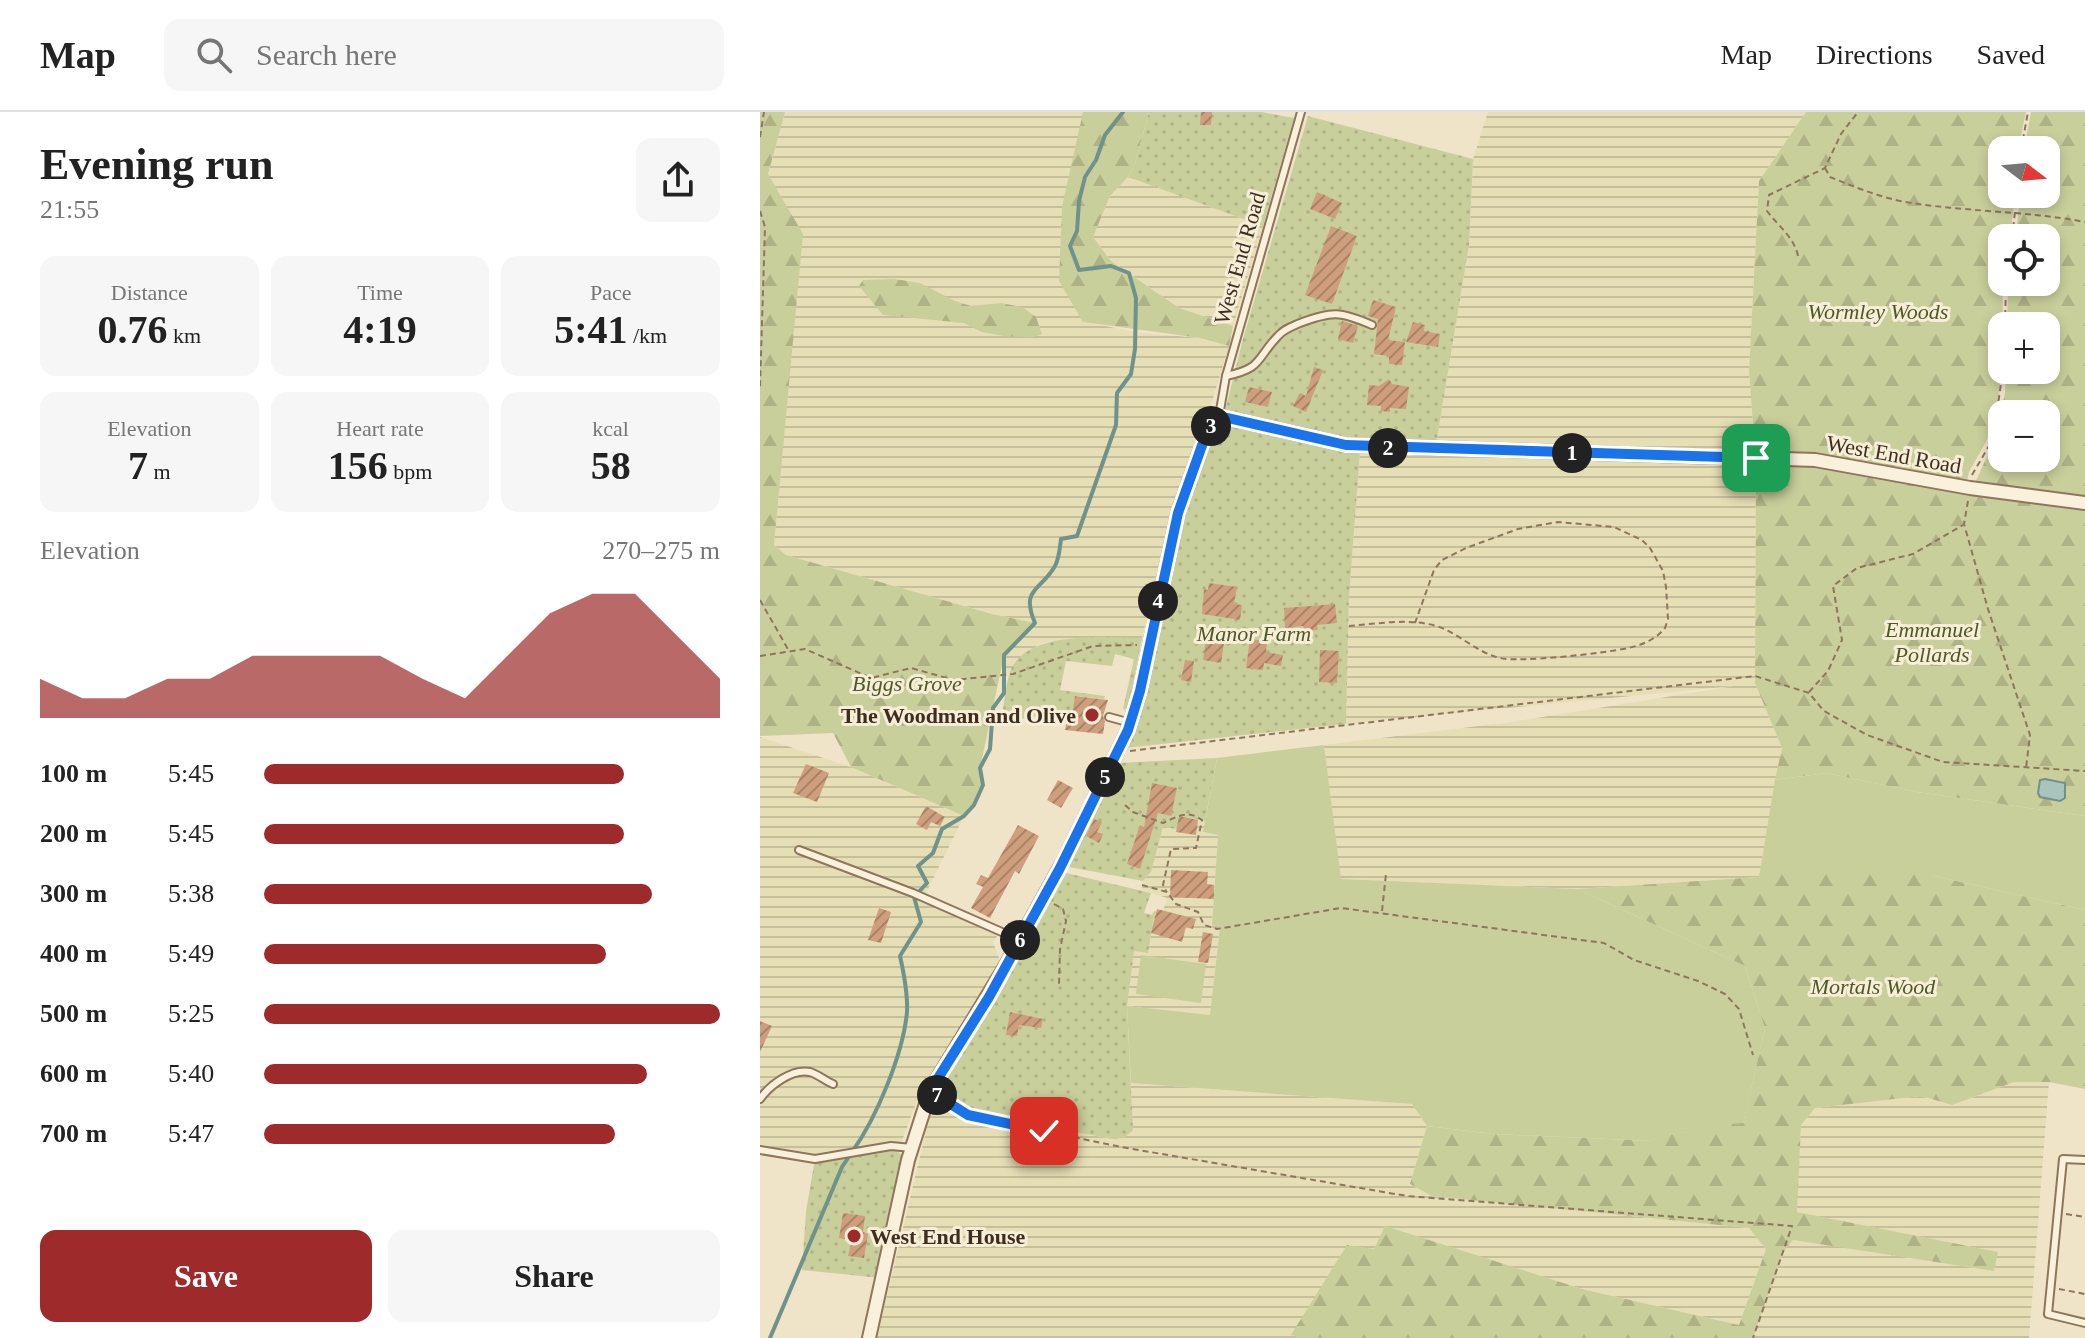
<!DOCTYPE html>
<html lang="en">
<head>
<meta charset="utf-8">
<style>
	:root { --surface:#fff; --page:#f6f6f6; --text:#222; --muted:#767676; --line:#e0e0e0; --accent:#9e2a2b }
	body { margin:0; font-family:"Times New Roman",serif; background:var(--page); color:var(--text); height:100vh; display:flex; flex-direction:column; font-size:30px; white-space:nowrap }
	* { box-sizing:border-box; margin:0 }
	p { font-size:26px; color:var(--muted) }
	.icon { flex:none; width:44px; height:44px; fill:none; stroke:currentColor; stroke-width:2; stroke-linecap:round; stroke-linejoin:round }
	.map { position:relative; flex:1; overflow:hidden }
	.details { display:flex; flex-direction:column; background:var(--surface); width:760px }
	.details>* { flex:none }
	.needle { width:52px; rotate:106deg }
	.tools { position:absolute; left:1228px; top:24px; display:grid; gap:16px }
	.tools a { display:grid; place-items:center; width:72px; height:72px; border-radius:16px; background:var(--surface); box-shadow:0 4px 12px #0003; font-size:40px }
	.pin { position:absolute; display:grid; place-items:center; width:68px; height:68px; color:#fff; margin:-34px; border-radius:16px; box-shadow:0 4px 12px #0006 }
	.km { position:absolute; width:40px; height:40px; margin:-20px; border-radius:50%; background:#222; color:#fff; font-size:22px; line-height:40px; text-align:center }
	.round { display:grid; place-items:center; flex:none; width:84px; height:84px; border-radius:16px; background:var(--page) }
	.summary { display:flex; align-items:center; justify-content:space-between; height:136px; padding:0 40px }
	h1 { font-size:44px; font-weight:700; line-height:60px }
	.stats { display:grid; grid-template-columns:repeat(3,1fr); gap:12px; height:136px; padding:8px 40px }
	.stats div { display:grid; align-content:center; border-radius:16px; background:var(--page); text-align:center }
	.stats b { font-size:40px; font-weight:700 }
	.stats small { font-size:22px; font-weight:400 }
	.stats p { font-size:22px }
	.chart { height:224px; padding:16px 40px }
	.chart p { display:flex; justify-content:space-between }
	.chart svg { width:100%; height:144px; margin-top:8px; fill:var(--accent); opacity:.7 }
	.cta { display:flex; gap:16px; margin-top:auto; padding:16px 40px }
	.cta a { flex:1; height:92px; border-radius:16px; background:var(--accent); color:#fff; font-size:32px; font-weight:700; line-height:92px; text-align:center }
	.cta a+a { background:var(--page); color:var(--text) }
	ul { padding:0 40px; list-style:none; font-size:26px }
	li { display:grid; grid-template-columns:128px 96px 1fr; align-items:center; height:60px }
	li i { height:20px; border-radius:10px; background:var(--accent) }
	header { display:flex; align-items:center; gap:48px; box-sizing:border-box; height:112px; padding:0 40px; background:var(--surface); border-bottom:2px solid var(--line) }
	header strong { font-size:38px }
	nav { display:flex; gap:44px; margin-inline-start:auto; font-size:28px }
	.search { width:560px; height:72px; background:var(--page); display:flex; align-items:center; gap:20px; box-sizing:border-box; padding:0 28px; border-radius:16px; color:var(--muted); font-size:30px }
	main { display:flex; flex:1; min-height:0 }
	.map>svg:first-child { display:block }
</style>
</head>
<body>
<header>
<strong>Map</strong>
<div class="search"><svg class="icon" aria-label="search" viewBox="0 0 24 24"><circle cx="10" cy="10" r="6"/><path d="M15 15l6 6"/></svg>Search here</div>
<nav><a>Map</a><a>Directions</a><a>Saved</a></nav>
</header>
<main>
<section class="details">
<div class="summary"><div><h1>Evening run</h1><p>21:55</p></div><a class="round"><svg class="icon" aria-label="share" viewBox="0 0 24 24"><path d="M12 15V3M7 8l5-5 5 5M5 13v7h14v-7"/></svg></a></div>
<div class="stats">
<div><p>Distance</p><b>0.76<small> km</small></b></div>
<div><p>Time</p><b>4:19</b></div>
<div><p>Pace</p><b>5:41<small> /km</small></b></div>
</div>
<div class="stats">
<div><p>Elevation</p><b>7<small> m</small></b></div>
<div><p>Heart rate</p><b>156<small> bpm</small></b></div>
<div><p>kcal</p><b>58</b></div>
</div>
<div class="chart"><p><span>Elevation</span>270–275 m</p>
<svg viewBox="0 0 160 44" preserveAspectRatio="none"><path d="M0 44V32L10 38L20 38L30 32L40 32L50 25L60 25L70 25L80 25L90 32L100 38L110 25L120 12L130 6L140 6L150 19L160 32V44z"/></svg>
</div>
<ul>
<li><b>100 m</b>5:45<i style="width:79%"></i></li>
<li><b>200 m</b>5:45<i style="width:79%"></i></li>
<li><b>300 m</b>5:38<i style="width:85%"></i></li>
<li><b>400 m</b>5:49<i style="width:75%"></i></li>
<li><b>500 m</b>5:25<i style="width:100%"></i></li>
<li><b>600 m</b>5:40<i style="width:84%"></i></li>
<li><b>700 m</b>5:47<i style="width:77%"></i></li>
</ul>
<div class="cta"><a>Save</a><a>Share</a></div>
</section>
<div class="map">
<svg width="1325" height="1226" viewBox="0 0 1325 1226">
	<defs>
		<pattern id="farmland-rules" width="6" height="5" patternUnits="userSpaceOnUse" patternTransform="scale(2)"><rect width="6" height="5" fill="#e6deb5"/><path d="M0 2.5h6" fill="none" stroke="#c6bf9b"/></pattern>
		<pattern id="forest-firs" width="22" height="20" patternUnits="userSpaceOnUse" patternTransform="scale(2)"><rect width="22" height="20" fill="#c9cf9b"/><path d="M5 1l3.5 6h-7zM16 11l3.5 6h-7z" fill="#aeb285"/></pattern>
		<pattern id="garden-dots" width="8" height="8" patternUnits="userSpaceOnUse" patternTransform="scale(2)"><rect width="8" height="8" fill="#c9cf9b"/><path d="M2 2h.1M6 6h.1" fill="none" stroke="#aeb285" stroke-width="1.8" stroke-linecap="round"/></pattern>
		<pattern id="water-ripples" width="26" height="14" patternUnits="userSpaceOnUse" patternTransform="scale(2)"><rect width="26" height="14" fill="#a9c4bc"/><path d="M2 4q2-2 4 0t4 0M15 11q2-2 4 0t4 0" fill="none" stroke="#8ba098"/></pattern>
		<pattern id="building-hatch" width="6" height="6" patternUnits="userSpaceOnUse" patternTransform="scale(2)"><rect width="6" height="6" fill="#cf9f7d"/><path d="M-1 1l2-2M0 6l6-6M5 7l2-2" fill="none" stroke="#a98266"/></pattern>
	</defs>
	<rect width="100%" height="100%" fill="#f0e4c8"/>
	<g fill="url(#farmland-rules)">
		<polygon points="25,0 325,0 323,210 383,221 440,226 469,234 446,309 431,341 412,396 382,526 292,529 279,532 251,557 250,562 245,562 244,543 274,511 232,502 26,443 14,433 32,232 8,62"/>
		<polygon points="728,0 1046,0 999,69 989,259 995,337 676,332 709,133 713,47"/>
		<polygon points="368,65 503,114 473,214 419,196 351,149 333,125 350,84"/>
		<polygon points="600,340 996,353 995,571 1022,636 999,765 817,777 580,767 564,633 751,610 974,574 586,612 589,484"/>
		<polygon points="0,625 91,655 204,704 166,781 243,816 233,830 241,851 183,942 154,996 142,1029 131,1034 68,1046 0,1038"/>
		<polygon points="419,704 445,709 443,720 458,723 452,813 460,814 450,904 367,894 374,838 388,841 394,804 396,801 402,802 407,786 382,778 383,769 391,760 403,715"/>
		<polygon points="1254,970 1289,970 1269,1226 993,1226 1023,1140 1033,1127 1234,1159 1237,1140 1036,1100 1041,1013 1055,996 1161,984 1192,993"/>
		<polygon points="371,971 652,992 667,1014 650,1072 672,1084 989,1116 1006,1137 979,1213 822,1177 625,1115 614,1137 532,1223 543,1226 117,1226 170,1002 179,981 208,1000 353,1027 364,1026 372,1017"/>
	</g>
	<g fill="#c9cf9b">
		<polygon points="564,633 581,767 817,777 985,854 1005,917 983,1012 906,1018 892,1029 734,1022 667,1014 652,992 371,971 367,894 450,903 460,815 452,813 458,723 443,720 457,646"/>
		<polygon points="1066,661 1157,680 1325,704 1325,798 1174,764 999,765 1015,668"/>
		<polygon points="381,843 446,852 441,891 376,882"/>
	</g>
	<g fill="url(#forest-firs)" fill-rule="evenodd">
		<path d="M0 0H25L8 62 43 122 14 433 26 443 232 502 275 511 244 544 220 656C224 677 218 688 204 704L91 655 73 621 0 624Z"/>
		<polygon points="323,0 389,0 375,51 368,65 350,84 333,125 351,149 419,196 473,214 469,234 440,226 323,210 299,169 302,95"/>
		<polygon points="1046,0 1266,0 1258,38 1242,38 1242,82 1255,84 1250,126 1242,126 1243,214 1239,288 1227,328 1209,360 1207,369 1055,341 995,337 989,259 999,69"/>
		<path d="M1271 0H1325V384L1215 371 1235 327 1245 281 1246 258H1286V214H1247L1248 170H1286V126H1256L1260 82H1286V38H1264ZM1242 302H1286V346H1242Z"/>
		<polygon points="134,167 160,171 195,189 211,194 241,191 262,195 276,205 282,222 273,225 244,224 222,220 204,211 123,203 99,174 103,168"/>
		<polygon points="996,353 1053,354 1213,383 1325,397 1325,704 1157,680 1066,661 1015,668 1022,636 995,571"/>
		<polygon points="1055,755 1174,764 1325,798 1325,977 1289,970 1254,970 1192,993 1161,984 1055,996 1041,1013 1037,1100 1238,1140 1234,1159 1033,1128 1023,1140 993,1226 543,1226 531,1223 587,1133 614,1137 625,1114 822,1177 979,1213 1006,1137 989,1116 672,1084 650,1072 667,1014 734,1022 892,1029 905,1018 983,1011 1005,917 985,854 817,777 999,765"/>
	</g>
	<g fill="url(#garden-dots)">
		<polygon points="389,0 502,0 534,6 503,114 368,65 375,51"/>
		<polygon points="548,4 713,47 709,133 676,332 591,328 465,299 483,227"/>
		<polygon points="469,314 600,340 589,484 586,612 365,636 421,407 450,325 458,317"/>
		<path d="M382 526 368 598 363 597 374 547 355 542 352 554 306 549 300 578 345 584 344 587 315 584 314 593 318 603 287 600 266 608 243 597C245 585 246 571 250 560 266 517 345 526 382 526Z"/>
		<polygon points="457,646 445,709 420,704 417,717 403,715 391,760 383,769 304,754 358,651"/>
		<polygon points="302,760 391,781 384,801 392,803 394,799 402,801 396,801 394,804 388,841 374,839 367,894 373,1018 364,1026 353,1027 208,1000 179,981 197,944 204,939 245,872"/>
		<polygon points="131,1034 148,1048 120,1166 42,1158 46,1099 55,1047"/>
	</g>
	<polygon fill="url(#water-ripples)" stroke="#6f938a" stroke-width="2" points="1285,667 1305,671 1305,686 1300,689 1280,685 1278,681 1280,668"/>
	<g fill="none" stroke-linecap="round" stroke-linejoin="round">
		<g stroke="#6f938a" stroke-width="4">
			<path d="M92 1040C117 1005 143 942 147 900 148 881 144 862 140 844L161 810 154 785 167 771 158 754 173 741 182 717 204 704 214 693 223 673 220 656 230 637 233 596 244 581V543L275 511C260 476 281 479 295 454 299 447 300 435 301 427L317 424 356 313 357 281 371 262 375 237 376 186 369 161 351 154 319 158 310 134 317 119 319 89 325 65 336 48 345 23 363 0"/>
			<polyline points="10,1226 82,1055 90,1043"/>
		</g>
	</g>
	<g fill="url(#building-hatch)">
		<polygon points="441,0 452,0 451,13 440,13"/>
		<polygon points="557,80 582,91 575,107 550,97"/>
		<polygon points="571,114 597,124 572,192 545,183"/>
		<polygon points="613,188 636,195 628,228 645,230 642,253 629,252 629,244 614,242 618,207 608,204"/>
		<polygon points="582,209 598,214 593,231 578,227"/>
		<polygon points="653,210 665,213 664,219 680,222 678,235 646,230"/>
		<polygon points="554,255 563,258 546,300 533,294 540,281 546,284"/>
		<polygon points="629,267 632,272 649,275 646,297 630,296 630,300 621,299 621,294 607,293 609,273 619,274"/>
		<polygon points="489,275 512,280 508,295 485,290"/>
		<polygon points="449,471 477,475 474,492 482,493 480,508 442,502 444,477 448,478"/>
		<polygon points="575,492 577,511 557,513 558,518 544,519 543,514 525,516 524,496"/>
		<polygon points="447,521 465,524 461,551 443,548"/>
		<polygon points="490,527 507,529 506,540 523,543 521,554 504,551 503,558 486,556"/>
		<polygon points="560,538 579,539 577,571 559,570"/>
		<polygon points="425,548 434,549 431,570 421,568"/>
		<polygon points="315,584 348,588 343,604 345,609 343,622 305,618 308,602 312,603"/>
		<polygon points="46,652 69,661 57,690 33,681"/>
		<polygon points="298,668 313,676 301,696 287,688"/>
		<polygon points="392,671 417,676 411,704 398,701 380,757 367,752 380,713 384,715"/>
		<polygon points="166,694 185,705 180,714 171,710 167,718 156,712"/>
		<polygon points="419,704 438,708 436,723 416,720"/>
		<polygon points="334,707 342,710 337,720 343,722 339,731 326,724"/>
		<polygon points="258,713 279,724 259,762 255,759 230,806 211,796 223,775 216,772 221,763 228,766"/>
		<polygon points="411,758 448,760 447,772 454,773 454,787 410,785"/>
		<polygon points="119,796 131,800 121,831 108,828"/>
		<polygon points="397,797 436,807 433,817 426,815 422,830 391,821"/>
		<polygon points="443,820 453,822 448,851 438,850"/>
		<polygon points="250,900 283,907 281,916 259,913 257,924 246,923"/>
		<polygon points="0,909 12,914 0,940"/>
		<polygon points="83,1101 105,1104 103,1120 108,1122 104,1146 88,1144 92,1128 79,1126"/>
	</g>
	<g fill="none" stroke-linecap="round" stroke-linejoin="round">
		<g stroke="#8d765c" stroke-width="10">
			<g id="lane">
				<path d="M466 264C503 256 495 248 518 224 524 217 531 215 540 211 572 199 580 199 612 213"/>
				<polyline points="459,304 466,264 541,0"/>
				<polyline points="349,605 371,611"/>
				<polyline points="39,738 153,781 260,828"/>
				<path d="M0 987C9 974 32 956 50 960 57 962 66 969 73 972"/>
				<polyline points="0,1038 55,1047 131,1034 152,1036"/>
				<polyline points="1325,1048 1303,1047 1288,1202 1325,1211"/>
			</g>
		</g>
		<g stroke="#8d765c" stroke-width="16">
			<polyline id="street" points="109,1226 148,1048 170,979 245,855 303,750 368,618 380,579 418,401 445,325 459,304 586,333 1055,348 1210,376 1325,391"/>
		</g>
		<g stroke="#8d765c" stroke-width="2" stroke-dasharray="6 4" stroke-linecap="butt">
			<polyline points="0,25 4,0"/>
			<polyline points="1261,38 1268,0"/>
			<path d="M1065 56 1070 65C1097 76 1124 87 1152 91 1210 100 1268 99 1325 110"/>
			<polyline points="0,99 5,115 0,275"/>
			<polyline points="1252,126 1257,82"/>
			<path d="M1038 144C1034 125 1019 115 1007 99L1009 83 1065 56 1081 22 1098 0"/>
			<polyline points="1245,214 1246,170"/>
			<polyline points="1212,363 1233,327 1243,258"/>
			<polyline points="1208,389 1204,412 1228,497 1270,623 1266,656"/>
			<polyline points="0,488 29,539"/>
			<path d="M589 514C614 512 643 507 668 512 694 516 714 540 740 546 758 551 846 541 868 536 882 533 895 528 905 516L908 507 906 475 903 459 890 436 882 428 854 415 798 410 758 417 706 436 682 448 674 458 655 511"/>
			<polyline points="0,544 45,537 111,566 151,556 194,568 253,562 333,534 377,533"/>
			<polyline points="1049,580 1068,559 1082,528 1073,474 1097,456 1153,442 1203,413"/>
			<polyline points="370,639 995,564 1049,581 1064,599 1107,623 1183,650 1325,659"/>
			<path d="M365 693 373 700 403 711C417 705 427 697 442 708L436 736 411 737 403 773 406 779"/>
			<polyline points="382,773 407,780 416,792 438,800 444,813 457,817 581,796 844,831 874,848 938,869 965,882 979,897 993,943"/>
			<polyline points="294,792 303,797 306,809 300,837 299,872"/>
			<polyline points="622,799 626,762"/>
			<polyline points="181,986 208,1003 361,1035 647,1084 1032,1114 993,1226"/>
			<polyline points="1306,1102 1325,1105"/>
			<polyline points="1299,1177 1325,1182"/>
		</g>
		<use href="#lane" stroke="#faf1dc" stroke-width="6"/>
		<use href="#street" stroke="#faf1dc" stroke-width="12"/>
	</g>
	<g fill="none" stroke-linecap="round" stroke-linejoin="round">
		<g stroke="#fff" stroke-width="16">
			<polyline id="route" points="284,1019 208,1003 170,979 229,885 300,756 368,618 380,579 418,401 445,325 459,304 586,333 996,346"/>
		</g>
		<use href="#route" stroke="#1a73e8" stroke-width="10"/>
	</g>
	<g fill="#9e2a2b" stroke="#f7eed8" stroke-width="3">
		<circle cx="332" cy="603" r="8"/>
		<circle cx="94" cy="1124" r="8"/>
	</g>
	<g text-anchor="middle" stroke-width="6" stroke-linejoin="round" paint-order="stroke">
		<g font-size="22" fill="#3d2e20" stroke="#f7eed8">
			<text transform="translate(479 146) rotate(-74)" y="8">West End Road</text>
			<text transform="translate(1134 342) rotate(10)" y="8">West End Road</text>
		</g>
		<g font-size="22" font-style="italic" fill="#4d5a26" stroke="#f7eed8">
			<text x="1118" y="207">Wormley Woods</text>
			<text x="1172" y="525">Emmanuel<tspan x="1172" dy="25">Pollards</tspan></text>
			<text x="494" y="529">Manor Farm</text>
			<text x="147" y="579">Biggs Grove</text>
			<text x="1113" y="882">Mortals Wood</text>
		</g>
		<g font-size="22" font-weight="bold" fill="#3d2e20" stroke="#f7eed8" text-anchor="end">
			<text x="316" y="611">The Woodman and Olive</text>
			<text x="110" y="1132" text-anchor="start">West End House</text>
		</g>
	</g>
</svg>
<div class="tools">
<a><svg class="needle" viewBox="-14 -14 28 28"><path d="M0-13l5 13h-10z" fill="#e53935"/><path d="M0 13l5-13h-10z" fill="#767676"/></svg></a>
<a><svg class="icon" aria-label="locate" viewBox="0 0 24 24"><circle cx="12" cy="12" r="6"/><path d="M12 2v4M12 18v4M2 12h4M18 12h4"/></svg></a>
<a>+</a>
<a>−</a>
</div>
<div class="pin" style="left:996px;top:346px;background:#1e9e55"><svg class="icon" aria-label="arrive" viewBox="0 0 24 24"><path d="M6 21V4h12l-3 4 3 4H6"/></svg></div>
<div class="pin" style="left:284px;top:1019px;background:#d93025"><svg class="icon" aria-label="check" viewBox="0 0 24 24"><path d="M5 12l5 5 9-10"/></svg></div>
<b class="km" style="left:812px;top:341px">1</b>
<b class="km" style="left:628px;top:336px">2</b>
<b class="km" style="left:451px;top:314px">3</b>
<b class="km" style="left:398px;top:489px">4</b>
<b class="km" style="left:345px;top:665px">5</b>
<b class="km" style="left:260px;top:828px">6</b>
<b class="km" style="left:177px;top:983px">7</b>
</div>
</main>
</body>
</html>
